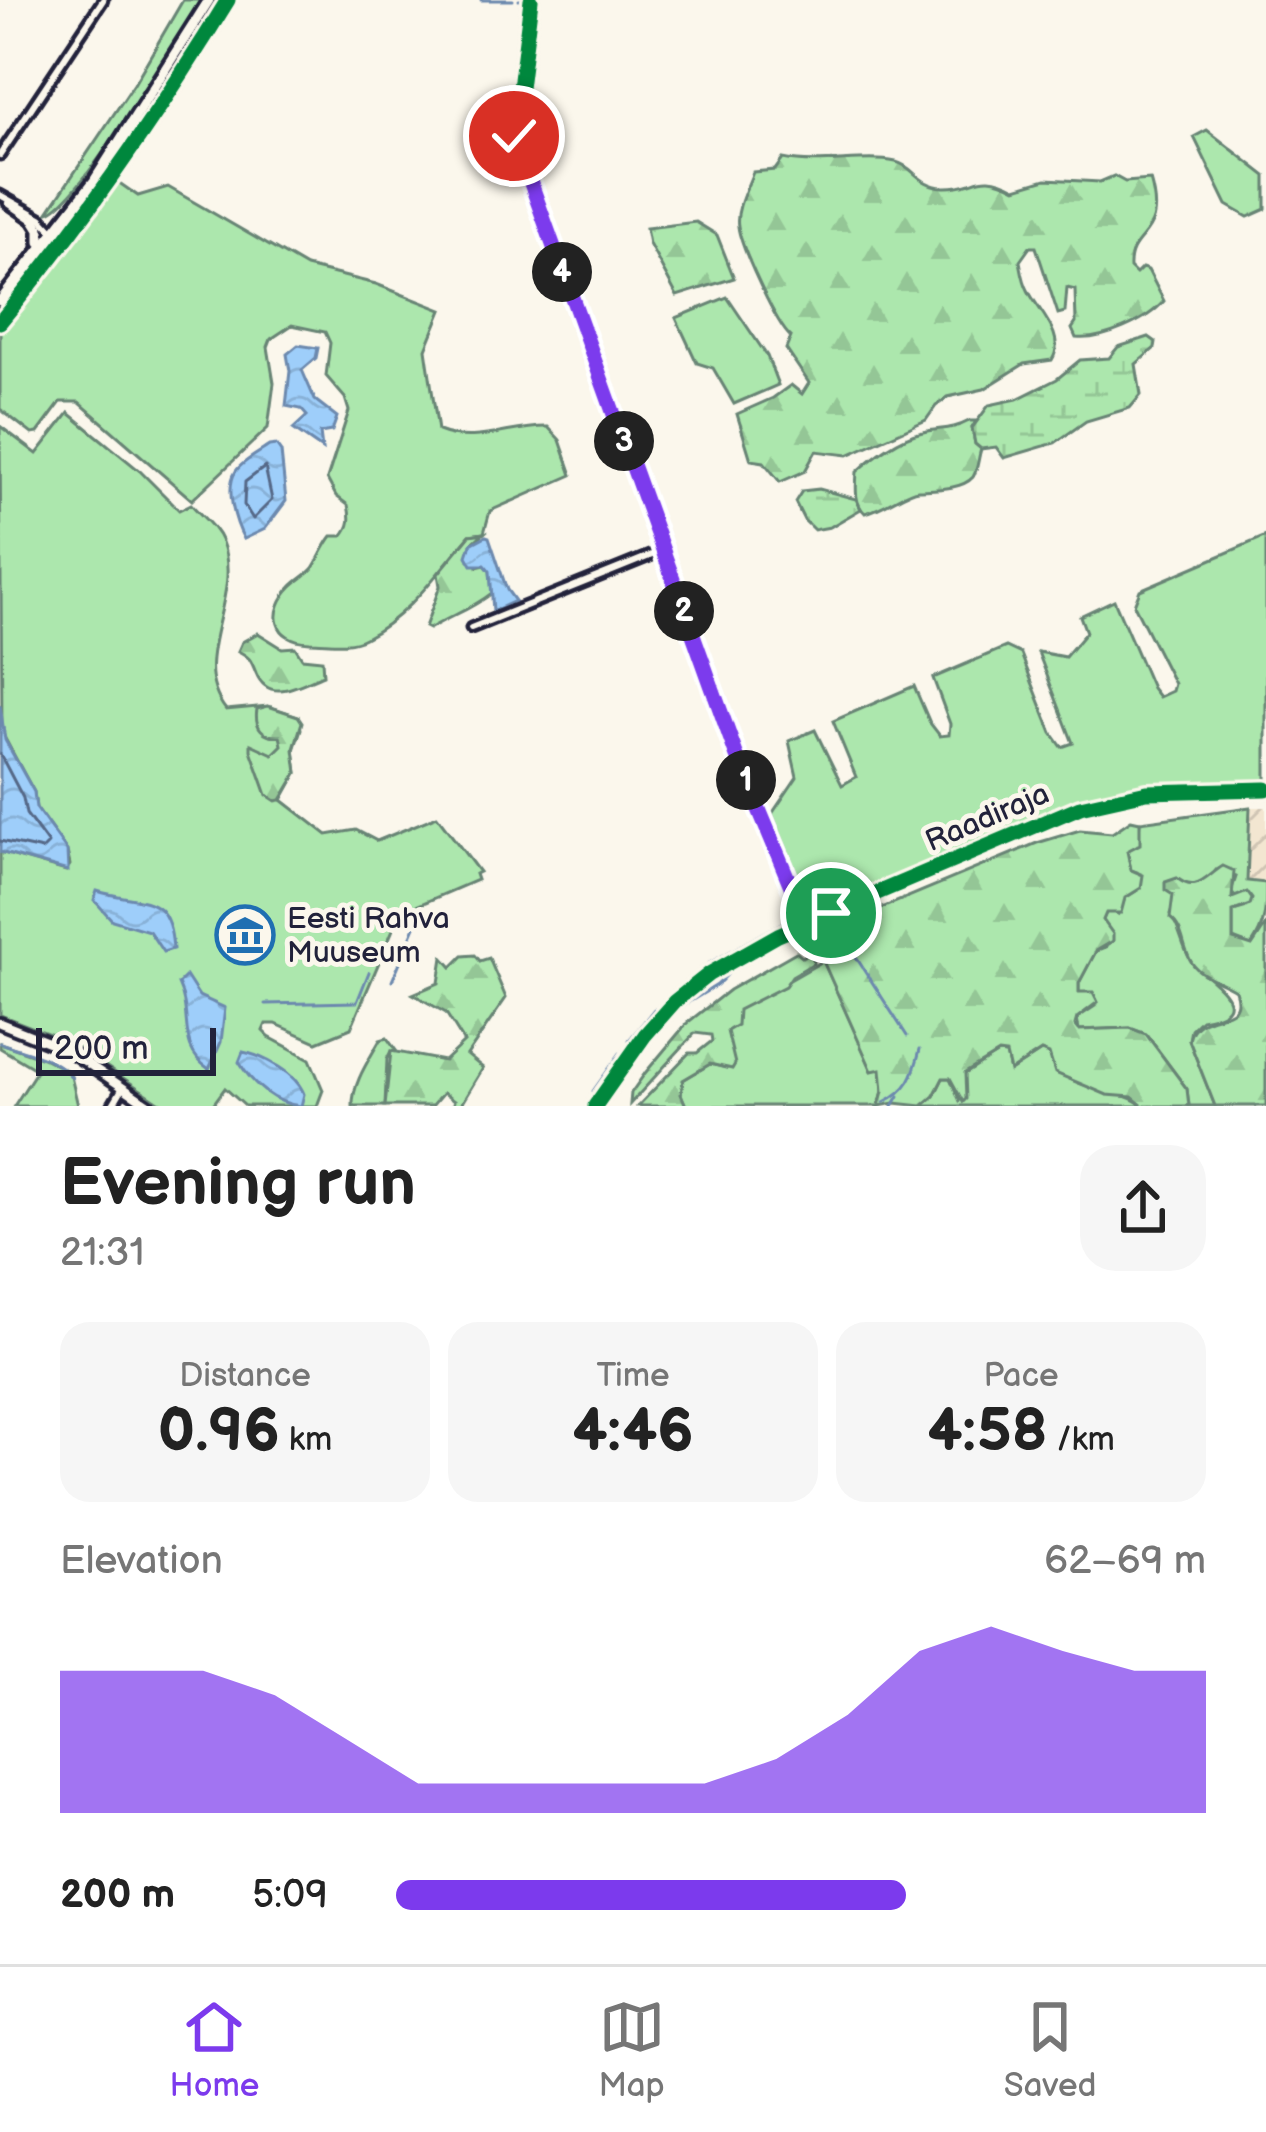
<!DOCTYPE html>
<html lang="en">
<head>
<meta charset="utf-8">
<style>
	:root { --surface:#fff; --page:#f6f6f6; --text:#222; --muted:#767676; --line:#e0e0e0; --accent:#7c3aed }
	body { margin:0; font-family:"Balsamiq Sans",sans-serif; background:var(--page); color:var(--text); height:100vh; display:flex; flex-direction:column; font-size:45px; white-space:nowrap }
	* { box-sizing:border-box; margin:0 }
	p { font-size:39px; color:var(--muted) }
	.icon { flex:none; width:66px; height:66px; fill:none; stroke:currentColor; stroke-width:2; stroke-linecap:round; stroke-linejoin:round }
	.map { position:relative; height:1106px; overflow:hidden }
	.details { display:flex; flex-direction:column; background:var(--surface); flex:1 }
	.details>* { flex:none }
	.scale { position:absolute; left:36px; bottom:30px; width:180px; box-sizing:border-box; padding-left:12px; border:6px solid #22223b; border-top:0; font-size:33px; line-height:42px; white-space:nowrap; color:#22223b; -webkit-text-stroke:9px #fbf7ec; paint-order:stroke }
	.pin { position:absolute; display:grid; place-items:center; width:102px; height:102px; color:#fff; margin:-51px; border:6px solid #fff; border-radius:50%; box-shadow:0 3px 12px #0007 }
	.km { position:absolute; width:60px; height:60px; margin:-30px; border-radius:50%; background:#222; color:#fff; font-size:33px; line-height:60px; text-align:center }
	.round { display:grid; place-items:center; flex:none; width:126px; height:126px; border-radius:36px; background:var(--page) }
	.overview { display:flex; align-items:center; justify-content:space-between; height:204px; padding:0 60px }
	h1 { font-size:66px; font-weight:600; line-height:90px }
	.stats { display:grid; grid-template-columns:repeat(3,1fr); gap:18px; height:204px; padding:12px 60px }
	.stats div { display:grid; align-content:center; border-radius:30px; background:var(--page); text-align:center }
	.stats b { font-size:60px; font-weight:600 }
	.stats small { font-size:33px; font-weight:400 }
	.stats p { font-size:33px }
	.chart { height:336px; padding:24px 60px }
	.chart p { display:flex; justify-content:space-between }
	.chart svg { width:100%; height:216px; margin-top:12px; fill:var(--accent); opacity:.7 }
	ul { padding:0 60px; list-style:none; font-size:39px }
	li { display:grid; grid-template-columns:192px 144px 1fr; align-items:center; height:90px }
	li i { height:30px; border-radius:15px; background:var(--accent) }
	.dock { display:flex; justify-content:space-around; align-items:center; height:168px; border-top:3px solid var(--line); background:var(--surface); font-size:33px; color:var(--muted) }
	.dock a { display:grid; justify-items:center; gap:6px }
	.dock .current { color:var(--accent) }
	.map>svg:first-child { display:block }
</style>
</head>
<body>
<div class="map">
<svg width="1266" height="1106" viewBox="0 0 1266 1106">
	<defs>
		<pattern id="industrial-furrows" width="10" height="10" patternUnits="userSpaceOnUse" patternTransform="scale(3)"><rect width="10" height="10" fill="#f3e6d1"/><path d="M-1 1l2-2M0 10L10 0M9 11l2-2" fill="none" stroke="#d0c5b4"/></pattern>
		<pattern id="forest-firs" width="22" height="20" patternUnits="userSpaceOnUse" patternTransform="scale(3)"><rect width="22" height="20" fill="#ace7ad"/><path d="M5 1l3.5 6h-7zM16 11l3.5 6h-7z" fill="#94c696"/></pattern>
		<pattern id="wetland-marsh" width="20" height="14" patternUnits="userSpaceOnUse" patternTransform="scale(3)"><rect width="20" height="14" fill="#ace7ad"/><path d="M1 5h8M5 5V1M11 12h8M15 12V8" fill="none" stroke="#94c696"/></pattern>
		<pattern id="water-waves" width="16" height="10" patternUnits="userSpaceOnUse" patternTransform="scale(3)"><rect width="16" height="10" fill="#9ecefa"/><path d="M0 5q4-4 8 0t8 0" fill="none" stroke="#88b1d7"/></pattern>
	</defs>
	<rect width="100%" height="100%" fill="#fbf7ec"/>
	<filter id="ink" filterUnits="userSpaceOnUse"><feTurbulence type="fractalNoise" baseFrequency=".00833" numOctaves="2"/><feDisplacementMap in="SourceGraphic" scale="24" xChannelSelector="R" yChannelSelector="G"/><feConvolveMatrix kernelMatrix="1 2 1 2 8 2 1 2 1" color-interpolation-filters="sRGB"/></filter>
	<g filter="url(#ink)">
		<polygon fill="url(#industrial-furrows)" points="1250,807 1266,807 1266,882 1247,882"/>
		<g fill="#ace7ad" stroke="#678474" stroke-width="3">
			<path d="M183 0H202C180 35 78 205 48 212L134 84Z"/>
			<polygon points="1207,130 1266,176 1266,209 1248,217 1227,205 1194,137"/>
			<path d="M115 180 138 196 168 187 306 267 376 284 442 310 426 349 438 431C475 446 511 426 548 427L560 440 572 475 490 511 484 533 470 535C439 570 409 616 365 638 348 647 329 642 310 642 273 641 267 611 292 586 299 579 306 576 313 568 320 558 324 546 332 536H342C351 526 351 518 348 505L336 496 327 479 349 411 345 398 326 376 330 343 325 332 292 325 271 339 268 347 274 383 268 428 192 500 79 402H61L38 433 32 434 0 409V327Z"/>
			<polygon points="727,297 767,356 778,385 734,404 713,368 697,363 676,318"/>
			<path d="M69 413 140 471 179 510 191 504C201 516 216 527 222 542 244 598 186 659 226 710L268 706 298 716 301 729 294 750 297 773 282 800 327 835 356 830 377 841 437 816 479 872 475 874 477 880 400 913 351 1028 317 1042 276 1024H266L263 1031 269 1037 310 1059 323 1090 317 1106H245L225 1088 214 1103 217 1106H165L68 1041 0 1015V852L66 871 70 865 67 851 36 808 34 792 2 733 0 426 37 454Z"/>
			<polygon points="1266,536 1266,780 1149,784 1075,800 812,912 772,814 797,777 789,741 815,730 842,785 856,777 833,721 914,686 930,723 940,736 949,735 950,724 933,678 1006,647 1021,654 1052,733 1062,747 1073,743 1038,652 1065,657 1086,632 1080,616 1114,600 1152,688 1159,697 1172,691 1174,684 1134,605 1140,590"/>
			<path d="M1250 807 1247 881 1266 883C1266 909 1266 925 1251 946L1233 939V911L1244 908 1231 892 1236 877 1216 870 1209 880C1176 893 1184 877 1170 914 1180 927 1181 943 1189 957 1200 976 1266 1009 1201 1019L1191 1029 1189 1040 1215 1106H1189L1187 1089 1146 1034 1130 1028 1079 1030 1077 1018 1095 1006 1079 992V983L1096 951 1106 947 1103 920 1106 913 1112 910 1118 914 1125 898 1136 891 1137 872 1131 870 1127 851 1139 833 1140 822Z"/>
			<polygon points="823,961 872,1070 881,1068 883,1091 879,1106 686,1106 681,1094 683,1080 710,1064 726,1068 726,1030 737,1010"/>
			<path d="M387 1038 397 1052 391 1051 387 1059 385 1106H353C352 1084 369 1060 380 1040Z"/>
			<polygon points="0,1043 43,1058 70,1072 78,1106 14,1106 37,1070 0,1048"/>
			<path d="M1041 1051 1049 1053C1061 1095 1118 1084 1143 1106H922L934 1096 943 1078H950L959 1099 965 1074 998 1053 1006 1054 1010 1071Z"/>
		</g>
		<g fill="url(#forest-firs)" stroke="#678474" stroke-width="3">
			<path d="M783 159C822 167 863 155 896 162 914 166 918 186 944 187 979 188 977 168 1016 188L1046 179 1100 182 1114 176 1125 182 1150 180C1168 241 1128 230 1130 268L1136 274 1142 268 1148 270 1164 301C1147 321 1102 341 1076 338L1072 329 1076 323 1075 290 1067 288 1065 312 1058 314 1036 247H1030L1020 261C1022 271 1023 281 1028 290 1038 311 1067 336 1052 360L1024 364 984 389 948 397 936 406 926 420 848 455 816 451 805 471 780 482 764 462 751 460 737 414 773 398 791 385 802 394 809 383 786 349 791 337C777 326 740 246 738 226 735 210 747 188 753 172L775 170Z"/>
			<polygon points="696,222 717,235 734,278 677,296 649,244 646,228"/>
			<path d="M969 421H976L972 428 975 444 981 449C978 458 978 469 973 477 962 490 933 489 918 490 905 491 884 509 865 513 854 503 856 487 857 472 873 457 901 436 923 432 940 428 953 430 969 421Z"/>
			<path d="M484 533 471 544 477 567 485 565 490 571 492 593C472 609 450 616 429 629L425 627 440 586 438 574 470 535Z"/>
			<path d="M258 633 282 648 295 647 302 658 322 660 323 675C300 684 269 705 256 673 251 660 250 657 238 651L242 642Z"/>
			<path d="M268 706 298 716 302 722 294 749 297 773 281 800 276 801 267 795 251 750V744L273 754 282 745 280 736C263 737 254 727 257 709Z"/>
			<polygon points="1131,820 1140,822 1140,844 1127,851 1131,870 1143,875 1141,888 1125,898 1121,913 1106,913 1103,920 1113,934 1113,941 1096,951 1079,983 1079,992 1093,992 1098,1002 1077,1018 1075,1025 1079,1030 1130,1028 1146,1034 1187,1089 1189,1106 1143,1106 1132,1097 1107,1095 1055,1073 1049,1054 1041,1051 1010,1071 1006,1054 998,1053 965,1073 966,1099 963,1102 950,1078 943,1078 934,1096 922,1106 895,1103 879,1106 883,1091 881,1069 872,1071 823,961 833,953 841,925 1037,843 1080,830 1112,833"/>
			<path d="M1223 866 1234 871 1232 898 1247 892 1252 899 1250 905 1233 911V940L1252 946 1266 925V1106H1215L1189 1040C1196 1005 1248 1028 1235 990 1222 981 1201 977 1192 963 1182 948 1185 929 1170 918L1173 895 1165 890V882L1177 878C1197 895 1207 875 1223 866Z"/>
			<polygon points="796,952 802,957 812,953 814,963 792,976 785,986 738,1010 737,1025 727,1031 735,1064 732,1069 710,1064 683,1080 681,1094 686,1106 638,1106 689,1053 697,1053 712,1041 711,1035 695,1033 630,1104 631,1093 646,1072 687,1023 729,990"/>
			<polygon points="475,955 480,961 489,958 506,998 467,1055 483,1068 460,1106 452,1106 454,1101 443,1093 432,1106 385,1106 391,1051 444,1061 464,1042 446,1013 413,994 439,983 443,957 452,967 463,956"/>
		</g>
		<g fill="url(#wetland-marsh)" stroke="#678474" stroke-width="3">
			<polygon points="1149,337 1156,342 1155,348 1136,364 1141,395 1130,408 1086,421 1055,443 1004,458 996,447 981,449 975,444 972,428 989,405 1017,399 1057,379 1080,360 1109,358 1118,347"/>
			<polygon points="819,489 856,499 861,509 830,527 814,530 804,520 795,502 802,491"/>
		</g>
		<g fill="url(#water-waves)" stroke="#6c89ae" stroke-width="3">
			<polygon points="298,345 318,348 316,358 302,370 315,400 337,417 332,431 320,433 322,449 293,429 307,416 301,409 286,406 290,371 287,354"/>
			<path d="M269 446 276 445 281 452 286 501 265 529 244 539C236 524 224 489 236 471 243 461 259 453 269 446Z"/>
			<polygon points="486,536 489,537 507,590 515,601 493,611 490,571 485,565 472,565 467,556 471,544"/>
			<polygon points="0,705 5,740 34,792 36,808 67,851 68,871 0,852"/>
			<path d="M97 891C144 905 169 891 173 949L163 952 149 931 112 920 94 900Z"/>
			<path d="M186 976 199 996 225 1008 221 1042 209 1069C176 1047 194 1017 178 984Z"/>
			<path d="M243 1052C264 1056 297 1074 304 1094L301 1106C274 1104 252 1084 239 1062Z"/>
		</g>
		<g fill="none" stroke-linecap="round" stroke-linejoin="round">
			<g stroke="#546787" stroke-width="3">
				<polygon points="265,467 272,500 253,519 244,505 245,482"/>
				<polyline points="0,754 23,798 26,814 48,844 42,850 0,841"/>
			</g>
			<g stroke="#6c89ae" stroke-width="3">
				<polyline points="481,0 513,0"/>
				<polyline points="519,0 521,0"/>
				<polyline points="79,228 160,117 232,0"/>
				<polyline points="3,323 74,234"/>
				<polyline points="847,913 1019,837 1102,806 1140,799 1255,795"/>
				<polyline points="841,934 907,1036"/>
				<polyline points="709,963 781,923"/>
				<polyline points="392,981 422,910"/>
				<polyline points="265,1004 357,1002 369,972"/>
				<polyline points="661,1028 681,1007 717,985 737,965 799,934"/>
				<polyline points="629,1040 654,1009"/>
				<path d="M0 1043C24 1052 57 1057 72 1078"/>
				<polyline points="593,1091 620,1053"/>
				<path d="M884 1102C909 1090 914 1075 920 1049"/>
				<polyline points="893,1106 899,1096"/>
			</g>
			<g stroke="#22223b" stroke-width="15">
				<g id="minor">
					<polyline points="531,0 514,136 736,754 806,922"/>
					<polyline points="0,155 103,0"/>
					<polyline points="0,195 41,218 55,233"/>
					<polyline points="8,203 37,223"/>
					<polyline points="471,628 662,551"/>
					<polyline points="112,1106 122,1089"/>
					<polyline points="595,1106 645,1035 675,1001 709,974 778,935 1080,807 1147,792 1266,789"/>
				</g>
			</g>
			<g stroke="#22223b" stroke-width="16">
				<polyline id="tertiary" points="0,1023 68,1050 150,1106"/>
			</g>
			<g stroke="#22223b" stroke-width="18">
				<g id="secondary">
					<polyline points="35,221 40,229 40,242"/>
					<polyline points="0,301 94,181 209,0"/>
				</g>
			</g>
			<use href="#minor" stroke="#fbf7ec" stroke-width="6"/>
			<use href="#tertiary" stroke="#fbf7ec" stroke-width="8"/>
			<use href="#secondary" stroke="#fbf7ec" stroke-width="9"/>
			<g stroke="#fbf7ec" stroke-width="22">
				<g id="cycleway">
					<polyline points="531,0 514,136 736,754 806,922"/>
					<path d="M0 322C85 220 159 113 228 0"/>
					<polyline points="595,1106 645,1035 675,1001 709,974 778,935 1080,807 1147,792 1266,789"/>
				</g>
			</g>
			<use href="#cycleway" stroke="#00873e" stroke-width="15"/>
		</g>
	</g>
	<g fill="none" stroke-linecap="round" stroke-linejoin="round" filter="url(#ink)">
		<g stroke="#fff" stroke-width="24">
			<polyline id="route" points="514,136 736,754 806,922 831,913"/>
		</g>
		<use href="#route" stroke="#7c3aed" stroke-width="15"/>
	</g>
	<defs>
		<g id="museum-ring" transform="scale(3)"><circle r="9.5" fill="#fbf7ec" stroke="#1f6fb2" stroke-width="1.5"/><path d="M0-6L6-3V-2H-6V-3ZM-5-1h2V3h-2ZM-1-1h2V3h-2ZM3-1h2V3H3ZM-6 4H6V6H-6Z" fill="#1f6fb2"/></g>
	</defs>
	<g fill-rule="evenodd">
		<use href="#museum-ring" x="245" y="935"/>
	</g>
	<g text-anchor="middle" stroke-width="10" stroke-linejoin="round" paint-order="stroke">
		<g font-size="30" fill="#22223b" stroke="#fbf7ec">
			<text transform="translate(987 817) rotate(-23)" y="10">Raadiraja</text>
		</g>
		<g font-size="30" fill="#22223b" stroke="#fbf7ec" text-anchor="start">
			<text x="287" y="928">Eesti Rahva<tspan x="287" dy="34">Muuseum</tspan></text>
		</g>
	</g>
</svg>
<div class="scale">200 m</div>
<div class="pin" style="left:831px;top:913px;background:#1e9e55"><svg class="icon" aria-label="arrive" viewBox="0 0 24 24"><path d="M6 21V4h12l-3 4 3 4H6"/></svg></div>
<div class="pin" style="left:514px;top:136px;background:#d93025"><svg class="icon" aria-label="check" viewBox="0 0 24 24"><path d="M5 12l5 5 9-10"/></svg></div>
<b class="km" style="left:746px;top:780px">1</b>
<b class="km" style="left:684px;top:611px">2</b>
<b class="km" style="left:624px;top:441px">3</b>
<b class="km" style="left:562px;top:272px">4</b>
</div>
<section class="details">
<div class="overview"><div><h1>Evening run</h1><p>21:31</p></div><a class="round"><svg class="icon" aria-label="share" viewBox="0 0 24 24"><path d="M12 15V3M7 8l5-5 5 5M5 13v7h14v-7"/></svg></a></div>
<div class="stats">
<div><p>Distance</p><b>0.96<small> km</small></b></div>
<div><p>Time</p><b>4:46</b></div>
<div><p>Pace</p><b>4:58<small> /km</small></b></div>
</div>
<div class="chart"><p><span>Elevation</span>62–69 m</p>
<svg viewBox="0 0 160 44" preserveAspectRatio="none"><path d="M0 44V15L10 15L20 15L30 20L40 29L50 38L60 38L70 38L80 38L90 38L100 33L110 24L120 11L130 6L140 11L150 15L160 15V44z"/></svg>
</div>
<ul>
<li><b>200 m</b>5:09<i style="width:63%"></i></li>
</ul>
</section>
<nav class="dock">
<a class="current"><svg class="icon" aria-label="home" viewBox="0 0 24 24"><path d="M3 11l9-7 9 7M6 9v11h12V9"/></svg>Home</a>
<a><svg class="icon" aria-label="map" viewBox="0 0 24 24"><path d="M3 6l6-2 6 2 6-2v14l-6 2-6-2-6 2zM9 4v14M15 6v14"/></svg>Map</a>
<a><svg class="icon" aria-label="saved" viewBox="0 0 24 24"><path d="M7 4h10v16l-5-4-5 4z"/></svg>Saved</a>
</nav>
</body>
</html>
